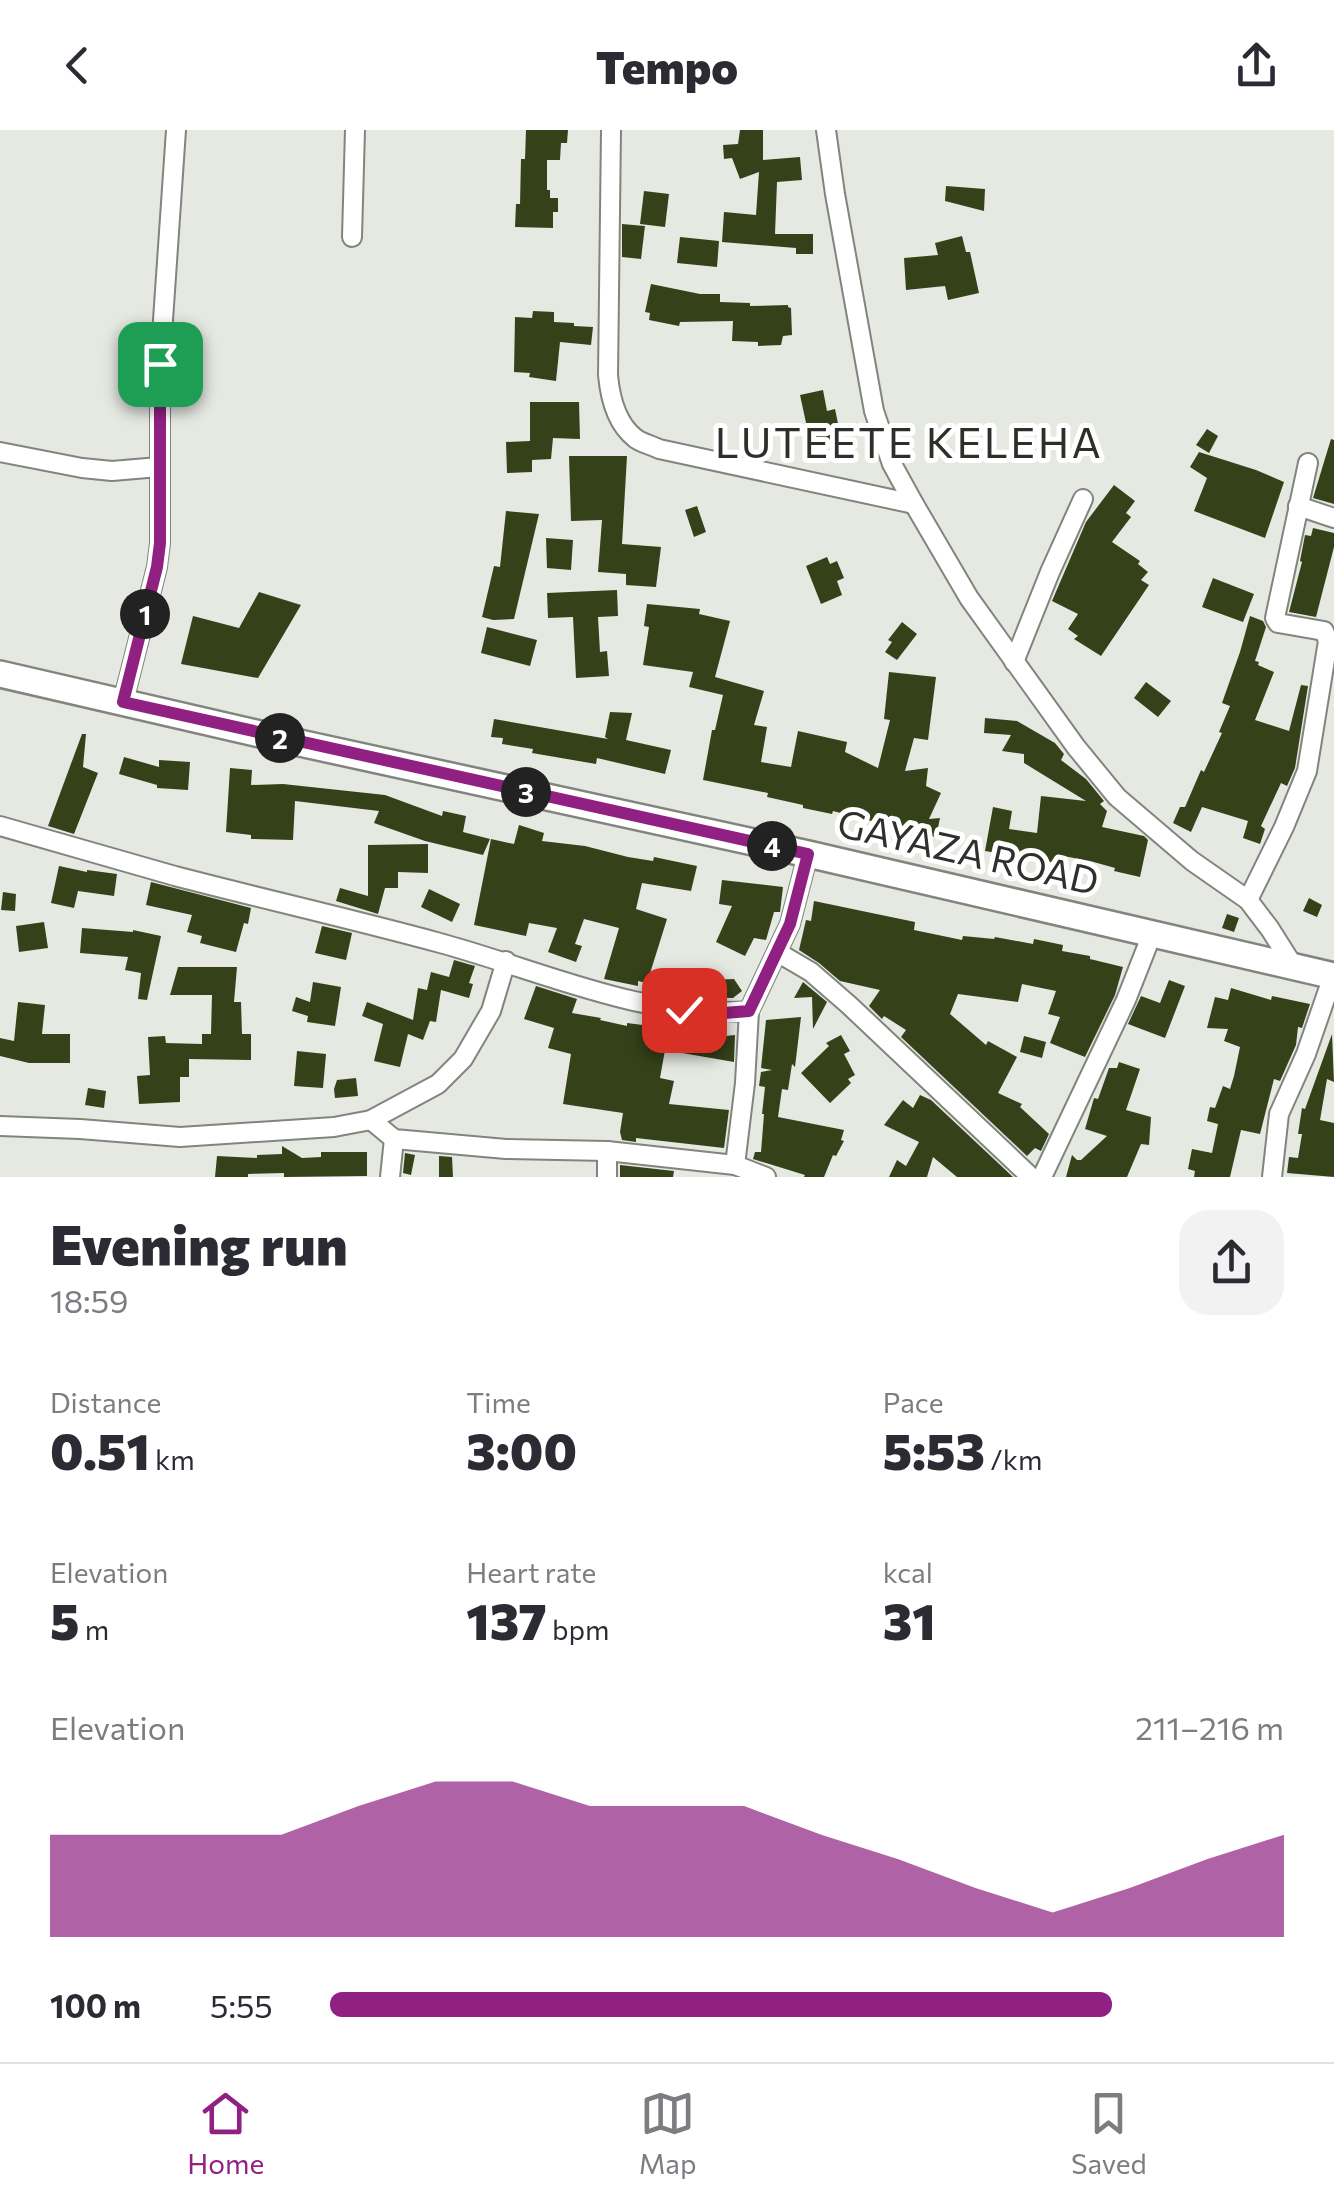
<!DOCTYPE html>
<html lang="en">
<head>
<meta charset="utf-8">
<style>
	:root { --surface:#fff; --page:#f2f2f3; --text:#2b2b33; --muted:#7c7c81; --line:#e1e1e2; --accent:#902081 }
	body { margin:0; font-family:Commissioner,sans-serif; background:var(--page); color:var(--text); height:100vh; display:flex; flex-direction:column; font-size:38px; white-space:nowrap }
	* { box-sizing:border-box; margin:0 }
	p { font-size:32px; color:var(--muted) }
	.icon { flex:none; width:55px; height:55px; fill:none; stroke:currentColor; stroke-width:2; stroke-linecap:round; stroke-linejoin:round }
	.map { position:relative; height:1047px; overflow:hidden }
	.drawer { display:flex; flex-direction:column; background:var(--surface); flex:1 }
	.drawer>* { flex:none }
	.pin { position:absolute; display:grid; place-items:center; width:85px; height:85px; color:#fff; margin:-42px; border-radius:20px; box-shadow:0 5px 15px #0006 }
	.km { position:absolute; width:50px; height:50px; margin:-25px; border-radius:50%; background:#222; color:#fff; font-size:28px; line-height:50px; text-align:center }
	.round { display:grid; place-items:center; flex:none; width:105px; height:105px; border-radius:30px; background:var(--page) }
	.overview { display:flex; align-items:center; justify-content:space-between; height:170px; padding:0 50px }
	h1 { font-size:55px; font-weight:800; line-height:75px }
	.stats { display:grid; grid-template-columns:repeat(3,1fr); gap:15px; height:170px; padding:10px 50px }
	.stats div { display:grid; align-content:center }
	.stats b { font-size:50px; font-weight:800 }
	.stats small { font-size:28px; font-weight:400 }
	.stats p { font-size:28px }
	.chart { height:280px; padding:20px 50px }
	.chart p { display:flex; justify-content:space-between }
	.chart svg { width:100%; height:180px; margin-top:10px; fill:var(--accent); opacity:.7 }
	ul { padding:0 50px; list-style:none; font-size:32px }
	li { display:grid; grid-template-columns:160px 120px 1fr; align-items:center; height:75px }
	li i { height:25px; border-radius:12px; background:var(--accent) }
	header { display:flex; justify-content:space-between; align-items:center; height:130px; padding:0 50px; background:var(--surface); font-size:45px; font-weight:800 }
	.menu { display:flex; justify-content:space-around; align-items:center; height:140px; border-top:2px solid var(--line); background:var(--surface); font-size:28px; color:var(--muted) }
	.menu a { display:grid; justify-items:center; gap:5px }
	.menu .active { color:var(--accent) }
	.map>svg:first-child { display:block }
</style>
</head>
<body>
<header><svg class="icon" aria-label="back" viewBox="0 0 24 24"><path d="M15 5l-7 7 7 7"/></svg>Tempo<svg class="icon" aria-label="share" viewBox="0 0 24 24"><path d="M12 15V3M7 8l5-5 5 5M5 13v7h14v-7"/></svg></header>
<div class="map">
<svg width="1334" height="1047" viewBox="0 0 1334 1047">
	<rect width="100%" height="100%" fill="#e6e8e2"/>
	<g fill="#354219">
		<polygon points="526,0 568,0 567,13 561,13 560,30 547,30 547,60 550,60 550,68 558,68 558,82 553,82 553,98 515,97 516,74 520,74 521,29 525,29"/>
		<polygon points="740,0 763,0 763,30 800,27 802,50 777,52 775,104 813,104 813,124 796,124 796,118 722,112 724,82 756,85 759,42 740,49 732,28 724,29 723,15 738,14"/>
		<polygon points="946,56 985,59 984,81 945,71"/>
		<polygon points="644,61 669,64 665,97 640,94"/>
		<polygon points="622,94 645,96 641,129 622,127"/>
		<polygon points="962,106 966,122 970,122 979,163 948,170 945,156 906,160 904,128 938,125 935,113"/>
		<polygon points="680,107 719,111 717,137 677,133"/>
		<polygon points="651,154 700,164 720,164 720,172 750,173 750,176 788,175 788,177 791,178 792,205 783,206 781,215 758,216 758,212 732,211 733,191 680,192 679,196 649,190 650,183 645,182"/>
		<polygon points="533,181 554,182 554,192 574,193 574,196 593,197 591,215 560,212 556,251 529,247 530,243 514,242 515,187 532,188"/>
		<polygon points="823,260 827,281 835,279 841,308 817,313 815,301 808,302 800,265"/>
		<polygon points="530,272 579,272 580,309 553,308 551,329 532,330 532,342 507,343 506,312 530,311"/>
		<polygon points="1207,299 1218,306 1209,323 1196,315"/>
		<polygon points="1331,309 1334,310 1334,374 1313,368"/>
		<polygon points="1199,322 1256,340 1284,352 1265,408 1194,381 1207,348 1190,337"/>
		<polygon points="569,326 627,326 622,414 661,417 656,457 626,455 626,444 598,442 602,390 571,391"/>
		<polygon points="1114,355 1135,371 1126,383 1131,387 1112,412 1140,431 1138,434 1148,442 1141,450 1149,455 1101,526 1074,509 1078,506 1068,499 1078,484 1052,471 1086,392"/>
		<polygon points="697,376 706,402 694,407 685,380"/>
		<polygon points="506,381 539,384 514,489 493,490 482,487 494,436 500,437"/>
		<polygon points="1313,398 1334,403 1334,417 1316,487 1289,482 1302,432 1300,431 1305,405 1311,406"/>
		<polygon points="546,408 573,410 571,440 547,438"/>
		<polygon points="827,427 830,434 837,431 844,448 837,451 842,465 821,474 806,436"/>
		<polygon points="1213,448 1254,464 1243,492 1202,477"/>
		<polygon points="617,460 618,486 598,487 600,522 607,521 609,546 576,548 573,487 548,488 547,463"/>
		<polygon points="259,462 301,475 258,548 181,534 193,486 239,498"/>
		<polygon points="647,474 700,479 699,484 730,491 715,547 764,561 754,595 767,597 761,632 791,637 798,601 847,612 845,622 878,638 890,590 884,589 889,542 936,547 928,610 914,608 905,641 928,638 926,656 941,663 929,689 940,688 936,707 926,705 925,710 905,705 906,700 833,681 832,684 803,678 803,675 767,667 768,663 703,650 712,600 715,600 723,565 689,557 693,542 643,535 649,497 644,496"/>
		<polygon points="1250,486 1263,491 1266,497 1255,531 1259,532 1258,535 1274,542 1255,590 1289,601 1301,555 1308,556 1295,638 1287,656 1281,653 1261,696 1265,699 1260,714 1243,708 1248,691 1202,677 1191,702 1173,693 1180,677 1185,677 1201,640 1204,642 1222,603 1219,602 1230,576 1222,573 1240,522"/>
		<polygon points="902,492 917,504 897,530 885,522 892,512 888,510"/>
		<polygon points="487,497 537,510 530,536 481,523"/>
		<polygon points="1146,552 1171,571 1158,587 1134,568"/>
		<polygon points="610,582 632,583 626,610 671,620 665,644 597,628 596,634 532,623 533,619 502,614 503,608 491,607 494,589 608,609 605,607"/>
		<polygon points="985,588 1017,591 1055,613 1064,624 1061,630 1086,649 1104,671 1100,674 1107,681 1102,697 1144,706 1148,710 1140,747 1114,741 1115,738 1090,731 1058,725 1057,733 985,721 993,677 1012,681 1009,699 1037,703 1041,666 1086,671 1024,633 1024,624 1002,621 1011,605 984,603"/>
		<polygon points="82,604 86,604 83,637 98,643 74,704 48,696"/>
		<polygon points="124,627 159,637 159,630 190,632 188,660 157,658 157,655 119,644"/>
		<polygon points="230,638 252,640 251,655 283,654 385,665 442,686 443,681 466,686 463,702 490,709 483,725 425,711 374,693 379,681 295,671 293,710 251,709 251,705 226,702"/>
		<polygon points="519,695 544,703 542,711 585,716 628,727 653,731 654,727 697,736 691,761 642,753 636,779 667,789 647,853 638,851 638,856 604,849 619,798 584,789 575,814 582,816 576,832 548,822 557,798 529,793 526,806 474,795 491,709 514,714"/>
		<polygon points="428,714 428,743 398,742 398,758 385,758 378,784 336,771 340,758 368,766 368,715"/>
		<polygon points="59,736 87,742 87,740 117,744 114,766 78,761 74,778 51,773"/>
		<polygon points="722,750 783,757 780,782 774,782 766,810 754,808 745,826 716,812 732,776 719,774"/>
		<polygon points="151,752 251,778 248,794 244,793 236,822 200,813 202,806 187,802 192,785 146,775"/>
		<polygon points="429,759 460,774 452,792 421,777"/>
		<polygon points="3,762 16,764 15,781 1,780"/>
		<polygon points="1309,768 1322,775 1317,787 1303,781"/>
		<polygon points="814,771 915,792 914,800 962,810 963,806 994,809 995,807 1033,814 1034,809 1063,815 1062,821 1090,826 1090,829 1123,837 1115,865 1085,927 1050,913 1060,887 1048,884 1056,861 1022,854 1018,872 958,864 950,884 986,915 988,911 1017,927 998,963 1022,974 1020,977 1049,1004 1041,1021 1035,1018 1027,1026 901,907 906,900 884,886 882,889 869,876 880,860 840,851 819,833 799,820 806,790 811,791"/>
		<polygon points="1227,784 1239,788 1234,802 1222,798"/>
		<polygon points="44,792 48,818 19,822 16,796"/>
		<polygon points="322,796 352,803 346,830 315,823"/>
		<polygon points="82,798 133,802 133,800 161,806 147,870 138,869 141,843 125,840 128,827 80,823"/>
		<polygon points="454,830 475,836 469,853 473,854 469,868 441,860 436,892 430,891 423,910 408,904 400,937 374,931 383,894 362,886 367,872 413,890 418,858 427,860 431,842 449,847"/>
		<polygon points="178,837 237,837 234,872 241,872 242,904 251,904 251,930 189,929 189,947 180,947 180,972 139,974 137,946 150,945 148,907 165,906 166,913 202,914 202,904 211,904 212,865 170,865"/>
		<polygon points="675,847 686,851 734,849 742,861 733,868 690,867 671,863"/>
		<polygon points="1169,850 1185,856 1165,908 1128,894 1141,866 1160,873"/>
		<polygon points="313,852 341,857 335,896 307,892 308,886 292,881 296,867 310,872"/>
		<polygon points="803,852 827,872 813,899 812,867 794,868"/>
		<polygon points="536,856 577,869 572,883 601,888 600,890 627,896 627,893 674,899 674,902 705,903 705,895 725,894 725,906 735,905 734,932 665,920 660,948 674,951 669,974 729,980 724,1018 636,1008 636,1012 622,1010 620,1002 623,983 563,974 571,924 548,918 554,898 524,889"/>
		<polygon points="1231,858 1271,870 1272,866 1310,874 1302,898 1298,897 1296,915 1280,951 1274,949 1260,1004 1241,1000 1230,1047 1194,1047 1195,1041 1188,1039 1192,1019 1212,1023 1218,994 1207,991 1210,977 1215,978 1223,956 1230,959 1234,946 1240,917 1224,911 1228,899 1207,898 1215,867 1228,870"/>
		<polygon points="18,872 45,875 42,904 70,904 70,933 29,933 0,926 0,908 14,911"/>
		<polygon points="801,887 795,937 792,934 788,960 782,959 778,987 844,1000 841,1010 844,1011 836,1026 833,1025 824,1047 804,1047 805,1045 753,1029 755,1022 761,1022 764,984 762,984 765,957 759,956 761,942 772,940 761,938 766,890"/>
		<polygon points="1332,904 1334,952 1327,949 1320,990 1334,993 1334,1047 1287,1043 1289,1027 1298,1028 1302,1004 1298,1004 1302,978 1305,979"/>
		<polygon points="841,905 850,921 844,924 855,945 848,949 851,953 830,973 801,943 829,916 826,913"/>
		<polygon points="1024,906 1046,912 1042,928 1020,922"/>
		<polygon points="297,921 326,924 323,958 294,956"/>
		<polygon points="1119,932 1140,939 1126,980 1151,987 1149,1015 1141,1014 1127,1047 1066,1047 1072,1025 1077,1030 1081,1030 1107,1006 1085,999 1094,968 1098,969 1109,938 1117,938"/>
		<polygon points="356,948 358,966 335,968 334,959 337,950"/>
		<polygon points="88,958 106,961 104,978 85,975"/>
		<polygon points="920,965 931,970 1013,1047 957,1047 933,1027 927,1047 889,1047 897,1030 906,1036 919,1012 884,995 903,970 913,978"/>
		<polygon points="282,1016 302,1028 321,1027 321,1022 367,1022 367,1046 284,1047 284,1043 248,1044 248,1047 215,1047 217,1026 257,1028 257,1025 282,1024"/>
		<polygon points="405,1023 415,1025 411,1045 403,1043"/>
		<polygon points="439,1026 452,1027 453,1047 439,1047"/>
		<polygon points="620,1035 674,1041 673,1047 620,1047"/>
	</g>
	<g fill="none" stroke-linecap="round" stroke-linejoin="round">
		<g stroke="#82847e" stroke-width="22">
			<g id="street">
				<path d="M611 0 608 245C610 267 616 293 635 308 641 313 651 315 659 319L914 374"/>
				<polyline points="826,0 835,64 874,281 892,334 914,374 969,468 1076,617 1117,667 1192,731 1248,770 1270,799 1294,837"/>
				<polyline points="352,107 355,0"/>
				<polyline points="0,322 82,338 112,341 159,337"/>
				<polyline points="1298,376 1334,388"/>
				<polyline points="1014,532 1050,442 1083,369"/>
				<polyline points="123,572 157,437 160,413 160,234 176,0"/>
				<path d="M0 696C58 712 117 730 175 746 263 769 352 789 440 813 540 840 645 890 749 881L790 794 808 724"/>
				<polyline points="1248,770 1284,697 1307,641 1328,511 1324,501 1278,493 1275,488 1308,333"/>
				<polyline points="777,822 811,842 849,875 1031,1047"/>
				<polyline points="371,990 394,1009 506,1019 607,1021 735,1035 766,1047"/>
				<polyline points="0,996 80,999 180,1007 334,997 371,990 438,954 463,929 491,881 506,831"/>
				<polyline points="607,1021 607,1047"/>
				<polyline points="735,1035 745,953 749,881"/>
				<polyline points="390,1047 394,1009"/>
				<polyline points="1042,1047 1126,870 1152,804"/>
				<polyline points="1272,1047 1279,984 1306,924 1333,846"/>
			</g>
		</g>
		<g stroke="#82847e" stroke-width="30">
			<polyline id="primary" points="0,544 286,610 808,724 1334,846"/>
		</g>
		<use href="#street" stroke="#fff" stroke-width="18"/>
		<use href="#primary" stroke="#fff" stroke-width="25"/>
	</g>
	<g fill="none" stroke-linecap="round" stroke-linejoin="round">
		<g stroke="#fff" stroke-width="20">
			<polyline id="route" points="160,234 160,413 157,437 123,572 808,724 790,794 749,881 724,883 684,880"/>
		</g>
		<use href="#route" stroke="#902081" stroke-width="12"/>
	</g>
	<g text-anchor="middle" stroke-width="10" stroke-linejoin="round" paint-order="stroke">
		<g font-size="38" fill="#2f302d" stroke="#fff">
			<text transform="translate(968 723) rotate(13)" y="13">GAYAZA ROAD</text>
		</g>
		<g font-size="42" letter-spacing="2.5" fill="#2d2f2a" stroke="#fff">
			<text x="909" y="328">LUTEETE KELEHA</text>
		</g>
	</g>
</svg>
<div class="pin" style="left:160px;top:234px;background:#1e9e55"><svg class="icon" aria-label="arrive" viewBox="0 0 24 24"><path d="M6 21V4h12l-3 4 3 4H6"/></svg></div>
<div class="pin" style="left:684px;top:880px;background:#d93025"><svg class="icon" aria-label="check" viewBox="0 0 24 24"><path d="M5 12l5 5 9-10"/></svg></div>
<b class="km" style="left:145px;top:484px">1</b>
<b class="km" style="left:280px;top:608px">2</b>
<b class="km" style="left:526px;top:662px">3</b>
<b class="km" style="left:772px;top:716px">4</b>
</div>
<section class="drawer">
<div class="overview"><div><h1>Evening run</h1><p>18:59</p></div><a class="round"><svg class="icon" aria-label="share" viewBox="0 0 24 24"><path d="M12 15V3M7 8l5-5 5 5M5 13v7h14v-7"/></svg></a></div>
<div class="stats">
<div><p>Distance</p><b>0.51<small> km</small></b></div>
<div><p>Time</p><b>3:00</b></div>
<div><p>Pace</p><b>5:53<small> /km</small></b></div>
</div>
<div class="stats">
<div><p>Elevation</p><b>5<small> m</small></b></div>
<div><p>Heart rate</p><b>137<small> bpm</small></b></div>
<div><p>kcal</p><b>31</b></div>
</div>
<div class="chart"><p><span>Elevation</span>211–216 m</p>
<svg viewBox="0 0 160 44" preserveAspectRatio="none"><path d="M0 44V19L10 19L20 19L30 19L40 12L50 6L60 6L70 12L80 12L90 12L100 19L110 25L120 32L130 38L140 32L150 25L160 19V44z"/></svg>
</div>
<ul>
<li><b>100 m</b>5:55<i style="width:82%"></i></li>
</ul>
</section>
<nav class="menu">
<a class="active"><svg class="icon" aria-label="home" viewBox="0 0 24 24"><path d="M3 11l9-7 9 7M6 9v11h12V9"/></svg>Home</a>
<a><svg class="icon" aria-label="map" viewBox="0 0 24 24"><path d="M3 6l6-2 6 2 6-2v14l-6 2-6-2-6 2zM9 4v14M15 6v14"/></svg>Map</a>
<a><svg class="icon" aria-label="saved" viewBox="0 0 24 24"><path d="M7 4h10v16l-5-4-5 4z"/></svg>Saved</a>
</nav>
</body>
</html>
